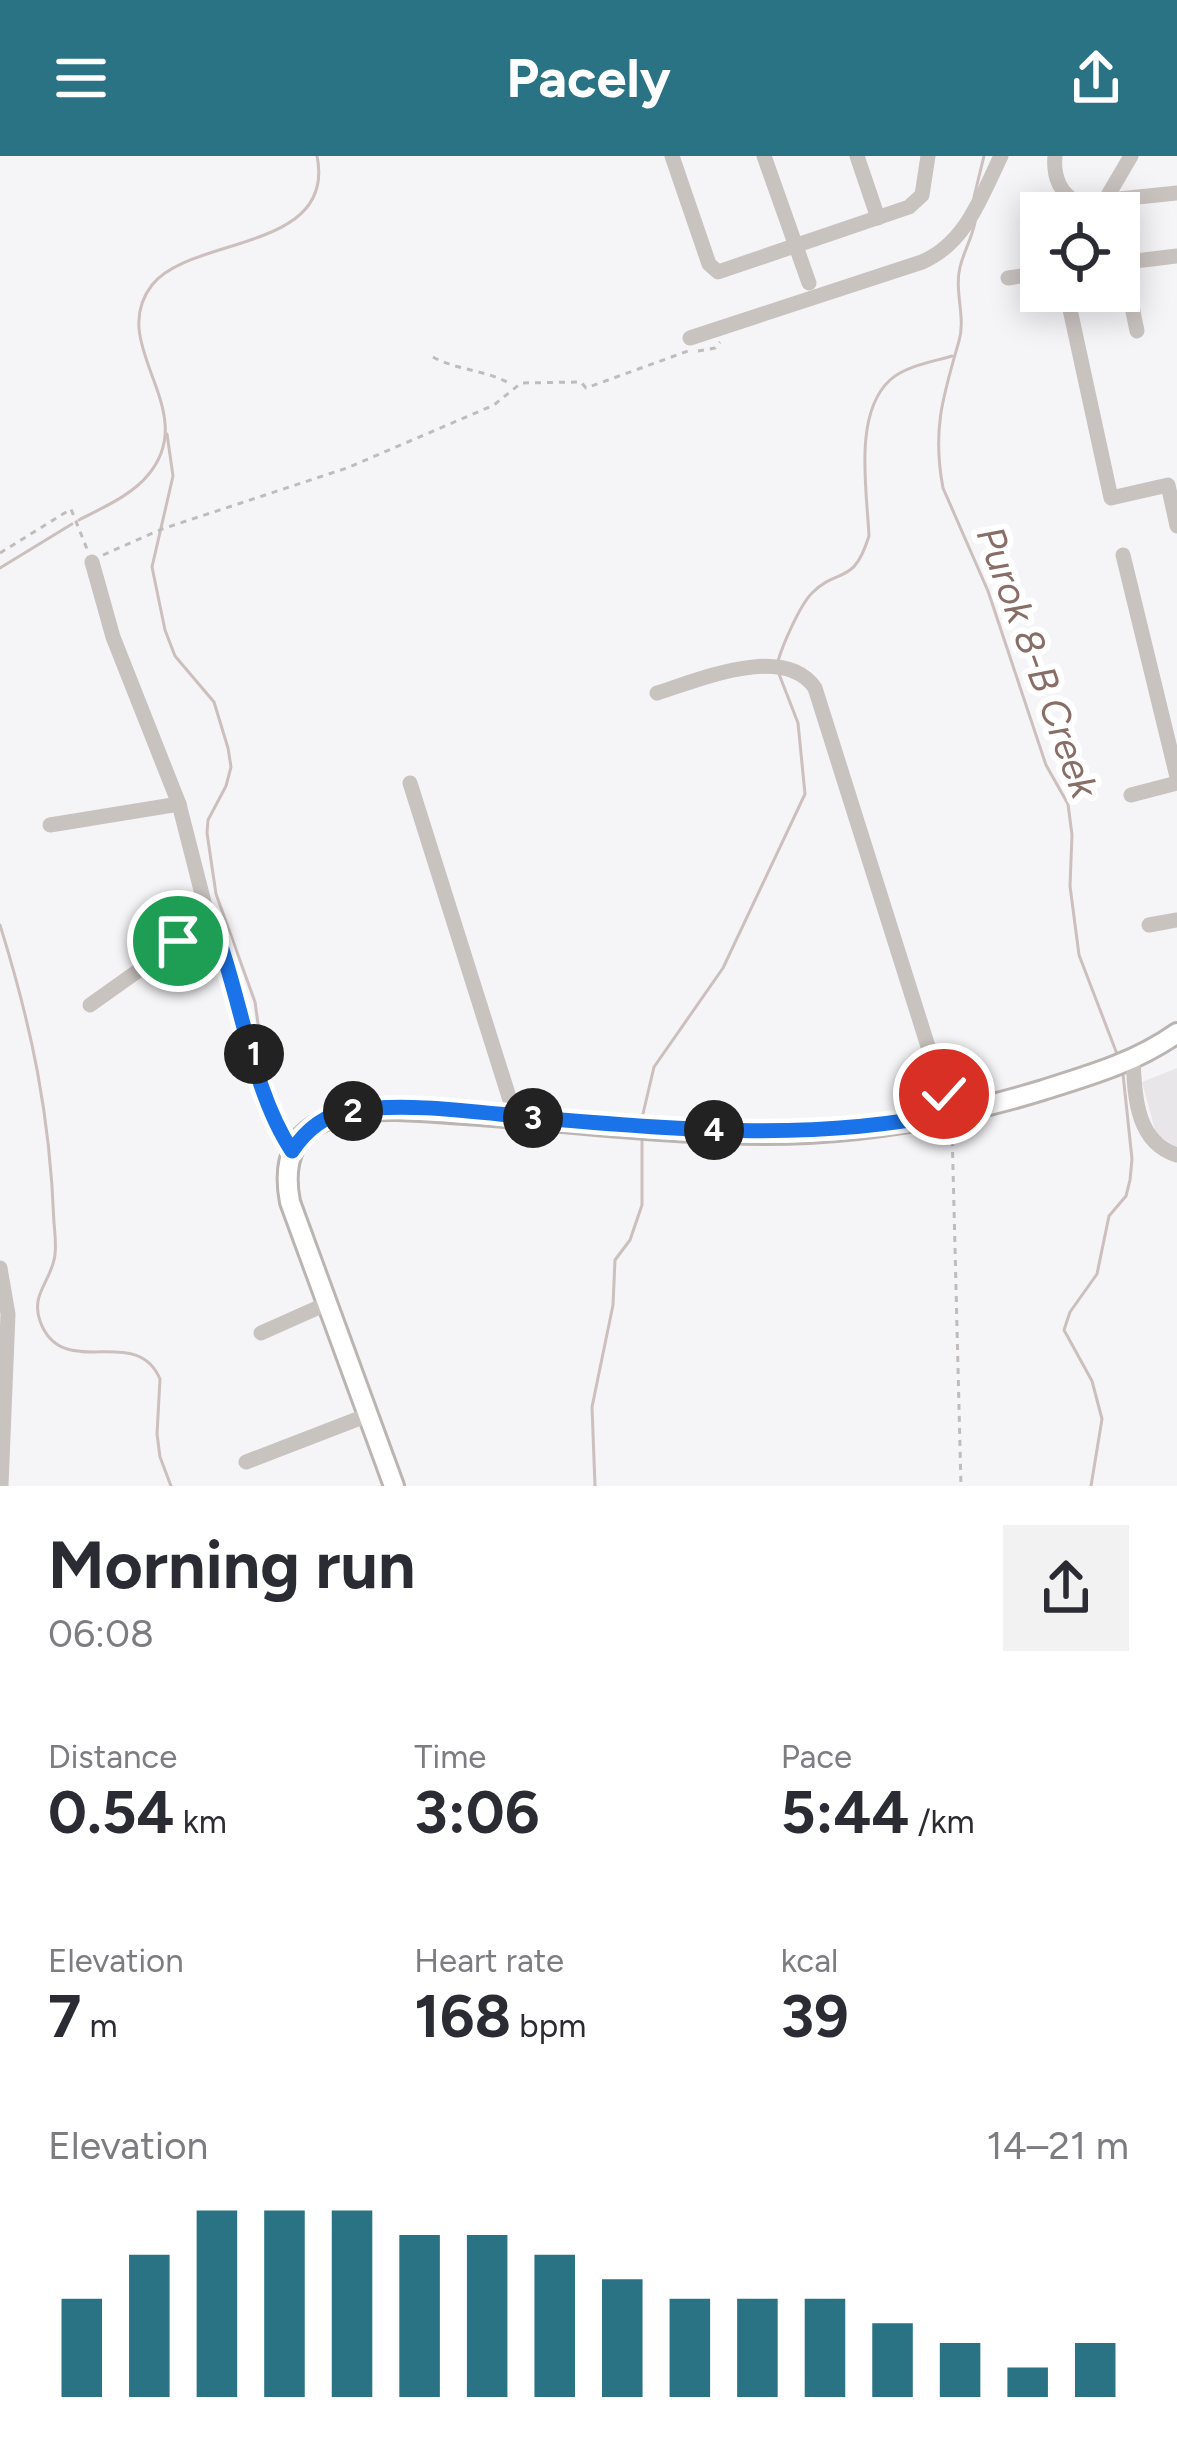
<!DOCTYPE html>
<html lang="en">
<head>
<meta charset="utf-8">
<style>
	:root { --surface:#fff; --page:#f2f2f3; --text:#2b2b33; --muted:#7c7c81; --accent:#297384 }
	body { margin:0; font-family:Figtree,sans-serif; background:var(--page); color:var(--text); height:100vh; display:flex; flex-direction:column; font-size:45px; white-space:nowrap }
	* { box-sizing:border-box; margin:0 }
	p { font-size:39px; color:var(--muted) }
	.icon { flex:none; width:66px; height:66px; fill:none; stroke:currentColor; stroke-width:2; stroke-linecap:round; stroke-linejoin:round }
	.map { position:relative; height:1330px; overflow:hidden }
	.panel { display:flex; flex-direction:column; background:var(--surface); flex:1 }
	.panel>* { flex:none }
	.tools { position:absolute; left:1020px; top:36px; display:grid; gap:24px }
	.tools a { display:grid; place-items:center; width:120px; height:120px; border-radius:0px; background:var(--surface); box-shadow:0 6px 30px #0003; font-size:60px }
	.pin { position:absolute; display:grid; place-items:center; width:102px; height:102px; color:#fff; margin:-51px; border:6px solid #fff; border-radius:50%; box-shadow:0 3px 12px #0007 }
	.km { position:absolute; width:60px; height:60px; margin:-30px; border-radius:50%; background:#222; color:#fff; font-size:33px; line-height:60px; text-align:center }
	.round { display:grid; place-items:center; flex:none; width:126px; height:126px; border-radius:0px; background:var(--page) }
	.head { display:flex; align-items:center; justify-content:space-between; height:204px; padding:0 48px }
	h1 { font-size:66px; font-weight:700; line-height:90px }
	.stats { display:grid; grid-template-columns:repeat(3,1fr); gap:18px; height:204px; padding:12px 48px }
	.stats div { display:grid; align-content:center }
	.stats b { font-size:60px; font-weight:700 }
	.stats small { font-size:33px; font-weight:400 }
	.stats p { font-size:33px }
	.chart { height:336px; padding:24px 48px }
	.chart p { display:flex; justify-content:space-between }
	.chart svg { width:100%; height:216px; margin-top:12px; stroke:var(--accent); stroke-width:6 }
	header { display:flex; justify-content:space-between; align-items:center; height:156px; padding:0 48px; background:var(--accent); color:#fff; font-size:54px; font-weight:700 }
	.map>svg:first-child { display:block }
</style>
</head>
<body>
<header><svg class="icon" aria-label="menu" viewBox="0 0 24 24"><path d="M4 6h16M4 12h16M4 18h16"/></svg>Pacely<svg class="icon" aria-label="share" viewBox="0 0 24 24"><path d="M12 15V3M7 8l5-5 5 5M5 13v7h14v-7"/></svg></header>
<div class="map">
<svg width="1177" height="1330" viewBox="0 0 1177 1330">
	<rect width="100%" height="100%" fill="#f5f5f8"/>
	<polygon fill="#e8e6e8" points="1177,912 1177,992 1156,978 1142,926"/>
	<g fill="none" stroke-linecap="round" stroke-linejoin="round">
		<g stroke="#ccbfbd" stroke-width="3">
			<polyline points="974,41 984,0"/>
			<path d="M975 66C972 82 964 95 960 111 954 135 966 162 959 185 943 240 932 274 943 332L988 435 1046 609 1068 648 1072 679 1070 730 1079 799 1117 898"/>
			<polyline points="167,278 173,320 152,411 165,474 175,500 214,546 228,592 231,611 226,630 208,664 207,677 216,738 255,846 262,896"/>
			<path d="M79 364C102 352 132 339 148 319 203 254 105 189 152 129 189 80 337 96 317 0"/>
			<polyline points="0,412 72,368"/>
			<path d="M778 505C783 488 800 449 812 437 839 410 853 431 869 380 867 335 853 258 890 224 905 210 932 206 952 200"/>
			<path d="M0 769C32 872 50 959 54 1067 55 1079 57 1093 54 1104 49 1127 31 1139 40 1165 62 1227 136 1166 160 1223L157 1278 160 1301 171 1330"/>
			<polyline points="264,905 283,965"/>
			<polyline points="642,962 654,911 723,812 805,638 798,567 779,518"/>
			<polyline points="595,1330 592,1251 613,1149 615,1104 630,1084 642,1049 642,982"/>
			<polyline points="1091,1330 1102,1263 1092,1225 1064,1174 1070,1156 1097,1118 1109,1060 1126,1040 1130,1024 1132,1003 1123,918"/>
		</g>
		<g stroke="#bbb5b2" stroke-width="24">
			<path id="major" d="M394 1330 290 1046C275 967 334 953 397 954 533 959 674 983 809 977 888 973 968 957 1043 934 1091 919 1136 906 1177 877"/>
		</g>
		<g stroke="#c0bcba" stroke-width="3" stroke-dasharray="6 6" stroke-linecap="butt">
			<polyline points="698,195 715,192 720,186"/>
			<path d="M433 201C458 215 489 214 512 229"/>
			<polyline points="0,397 71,353 87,393"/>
			<polyline points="103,399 162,373 347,312 494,249 521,227 581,226 586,232 688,195"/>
			<polyline points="952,972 961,1330"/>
		</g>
		<g stroke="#c9c3c0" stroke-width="15">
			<polyline points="672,0 709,108 718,116 909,51 922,39 928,0"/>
			<polyline points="764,0 809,127"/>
			<polyline points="857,0 878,62"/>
			<path d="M1055 0C1053 20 1060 40 1080 47L1177 37"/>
			<polyline points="1104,46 1131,0"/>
			<polyline points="1119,107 1177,100"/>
			<polyline points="1123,107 1137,175"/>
			<polyline points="1008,122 1041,117"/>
			<polyline points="1066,135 1111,342 1168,329 1177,370"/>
			<path d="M690 182 922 106C966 87 981 41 1001 0"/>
			<polyline points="1123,399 1177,621"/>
			<polyline points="92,406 113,481 179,648 205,750 233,823 272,960 292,995"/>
			<path d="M657 537C699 524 784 487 815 532L949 957"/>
			<polyline points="410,627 515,960"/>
			<polyline points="1131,639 1177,627"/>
			<polyline points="50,669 179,648"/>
			<polyline points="1149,769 1177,764"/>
			<polyline points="90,849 211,763"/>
			<path d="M1133 904C1135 941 1136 986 1177 999"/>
			<polyline points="0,1112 8,1158 1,1330"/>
			<polyline points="261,1177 326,1148"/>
			<polyline points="246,1306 368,1259"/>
		</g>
		<use href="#major" stroke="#fff" stroke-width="18"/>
	</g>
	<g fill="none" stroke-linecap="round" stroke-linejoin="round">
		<g stroke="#fff" stroke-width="24">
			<path id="route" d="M178 785 211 763C241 836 250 932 292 995 306 974 324 959 349 955 411 945 487 958 550 963 684 974 816 985 949 957L944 938"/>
		</g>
		<use href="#route" stroke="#1a73e8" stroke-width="15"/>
	</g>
	<g text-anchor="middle" stroke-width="12" stroke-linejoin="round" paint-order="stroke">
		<g font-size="39" font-style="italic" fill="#896d67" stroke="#fff">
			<text transform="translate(1038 506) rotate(70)" y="14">Purok 8-B Creek</text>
		</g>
	</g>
</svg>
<div class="tools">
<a><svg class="icon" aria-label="locate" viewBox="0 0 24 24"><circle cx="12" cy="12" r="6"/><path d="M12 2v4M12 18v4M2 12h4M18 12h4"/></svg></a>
</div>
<div class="pin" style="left:178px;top:785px;background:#1e9e55"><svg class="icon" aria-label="arrive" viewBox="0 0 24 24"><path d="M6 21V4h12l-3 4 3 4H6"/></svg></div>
<div class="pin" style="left:944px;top:938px;background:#d93025"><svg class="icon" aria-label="check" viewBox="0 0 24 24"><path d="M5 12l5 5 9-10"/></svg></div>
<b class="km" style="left:254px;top:898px">1</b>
<b class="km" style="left:353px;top:955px">2</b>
<b class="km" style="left:533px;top:962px">3</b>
<b class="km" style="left:714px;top:974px">4</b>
</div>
<section class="panel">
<div class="head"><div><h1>Morning run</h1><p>06:08</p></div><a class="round"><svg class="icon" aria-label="share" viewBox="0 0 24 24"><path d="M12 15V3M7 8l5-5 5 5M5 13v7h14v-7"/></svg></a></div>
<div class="stats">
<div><p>Distance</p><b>0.54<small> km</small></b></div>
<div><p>Time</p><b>3:06</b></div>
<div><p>Pace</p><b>5:44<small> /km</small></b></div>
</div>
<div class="stats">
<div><p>Elevation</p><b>7<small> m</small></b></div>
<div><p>Heart rate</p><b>168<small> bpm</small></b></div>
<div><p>kcal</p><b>39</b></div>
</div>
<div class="chart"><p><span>Elevation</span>14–21 m</p>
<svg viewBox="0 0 160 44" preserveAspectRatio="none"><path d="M5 44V24M15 44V15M25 44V6M35 44V6M45 44V6M55 44V11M65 44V11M75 44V15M85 44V20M95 44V24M105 44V24M115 44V24M125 44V29M135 44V33M145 44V38M155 44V33"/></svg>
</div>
</section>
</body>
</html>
